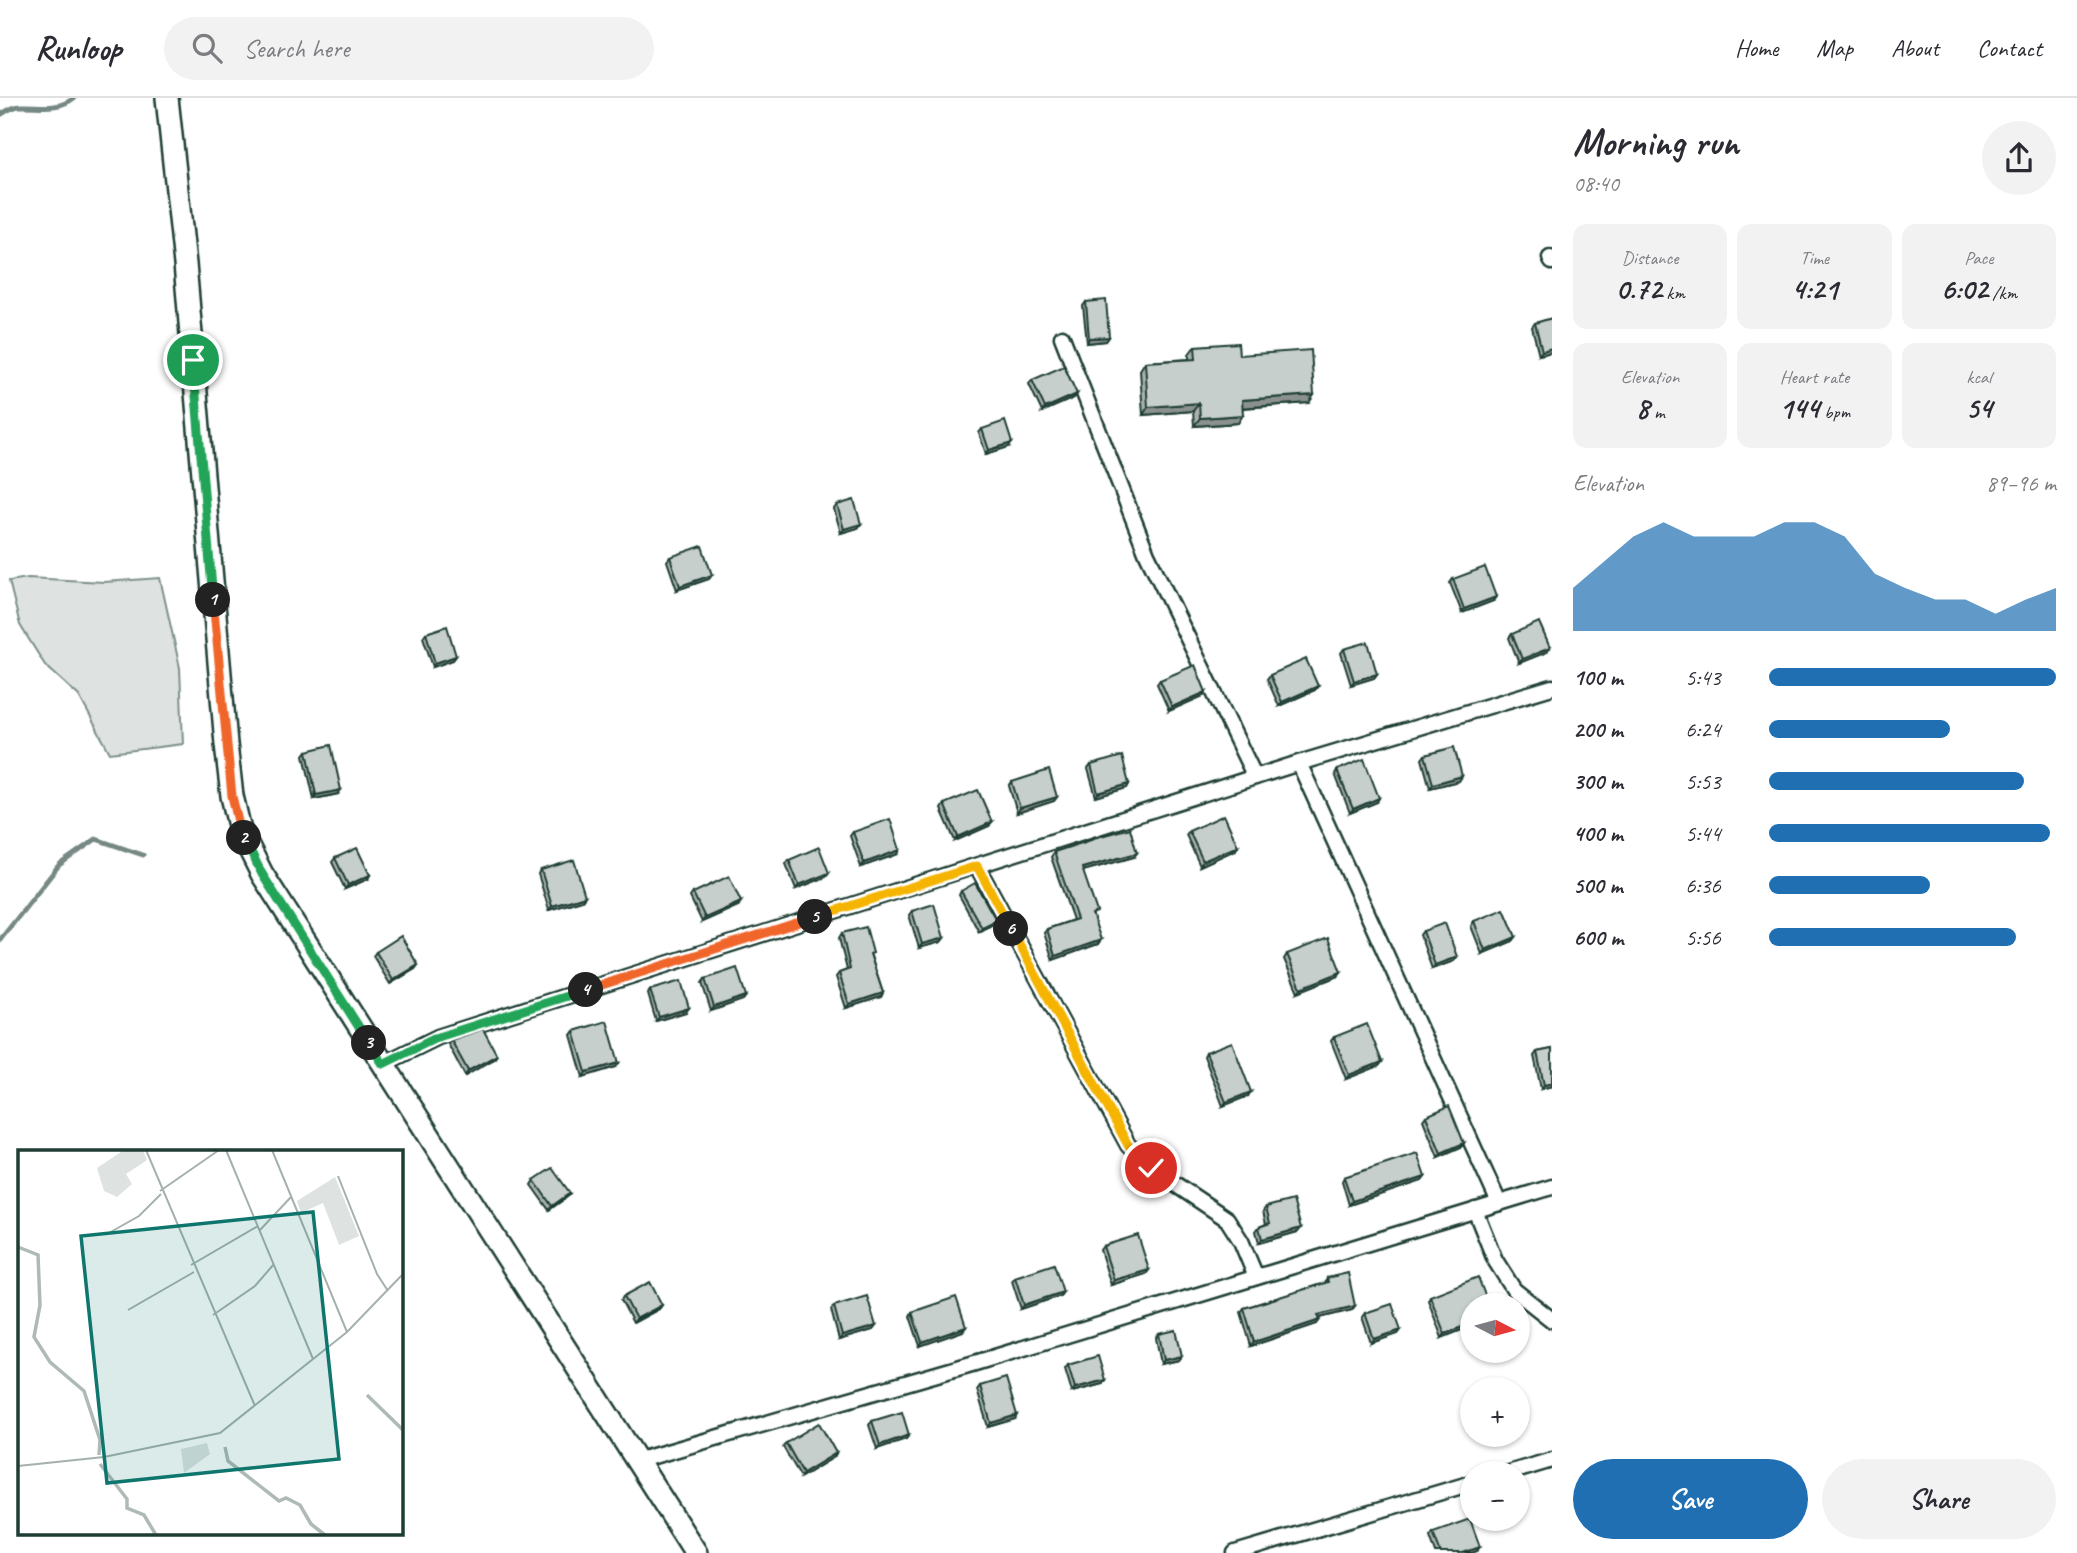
<!DOCTYPE html>
<html lang="en">
<head>
<meta charset="utf-8">
<style>
	:root { --surface:#fff; --page:#f2f2f3; --text:#2b2b33; --muted:#7c7c81; --line:#e1e1e2; --accent:#1f6fb2 }
	body { margin:0; font-family:Caveat,sans-serif; background:var(--page); color:var(--text); height:100vh; display:flex; flex-direction:column; font-size:26px; white-space:nowrap }
	* { box-sizing:border-box; margin:0 }
	p { font-size:23px; color:var(--muted) }
	.icon { flex:none; width:38px; height:38px; fill:none; stroke:currentColor; stroke-width:2; stroke-linecap:round; stroke-linejoin:round }
	.map { position:relative; flex:1; overflow:hidden }
	.details { display:flex; flex-direction:column; background:var(--surface); width:525px }
	.details>* { flex:none }
	.needle { width:46px; rotate:96deg }
	.controls { position:absolute; left:1460px; top:1195px; display:grid; gap:14px }
	.controls a { display:grid; place-items:center; width:70px; height:70px; border-radius:50%; background:var(--surface); box-shadow:0 2px 5px #0004; font-size:35px }
	.pin { position:absolute; display:grid; place-items:center; width:60px; height:60px; color:#fff; margin:-30px; border:4px solid #fff; border-radius:50%; box-shadow:0 2px 7px #0007 }
	.km { position:absolute; width:35px; height:35px; margin:-18px; border-radius:50%; background:#222; color:#fff; font-size:19px; line-height:35px; text-align:center }
	.round { display:grid; place-items:center; flex:none; width:74px; height:74px; border-radius:37px; background:var(--page) }
	.summary { display:flex; align-items:center; justify-content:space-between; height:119px; padding:0 21px }
	h1 { font-size:38px; font-weight:800; line-height:52px }
	.figures { display:grid; grid-template-columns:repeat(3,1fr); gap:10px; height:119px; padding:7px 21px }
	.figures div { display:grid; align-content:center; border-radius:14px; background:var(--page); text-align:center }
	.figures b { font-size:30px; font-weight:800 }
	.figures small { font-size:19px; font-weight:400 }
	.figures p { font-size:19px }
	.chart { height:196px; padding:14px 21px }
	.chart p { display:flex; justify-content:space-between }
	.chart svg { width:100%; height:126px; margin-top:7px; fill:var(--accent); opacity:.7 }
	.button { display:flex; gap:14px; margin-top:auto; padding:14px 21px }
	.button a { flex:1; height:80px; border-radius:42px; background:var(--accent); color:#fff; font-size:28px; font-weight:800; line-height:80px; text-align:center }
	.button a+a { background:var(--page); color:var(--text) }
	ul { padding:0 21px; list-style:none; font-size:23px }
	li { display:grid; grid-template-columns:112px 84px 1fr; align-items:center; height:52px }
	li i { height:18px; border-radius:9px; background:var(--accent) }
	header { display:flex; align-items:center; gap:42px; box-sizing:border-box; height:98px; padding:0 35px; background:var(--surface); border-bottom:2px solid var(--line) }
	header strong { font-size:33px }
	nav { display:flex; gap:38px; margin-inline-start:auto; font-size:24px }
	.search { width:490px; height:63px; background:var(--page); display:flex; align-items:center; gap:18px; box-sizing:border-box; padding:0 24px; border-radius:38px; color:var(--muted); font-size:26px }
	main { display:flex; flex:1; min-height:0 }
	.map>svg:first-child { display:block }
</style>
</head>
<body>
<header>
<strong>Runloop</strong>
<div class="search"><svg class="icon" aria-label="search" viewBox="0 0 24 24"><circle cx="10" cy="10" r="6"/><path d="M15 15l6 6"/></svg>Search here</div>
<nav><a>Home</a><a>Map</a><a>About</a><a>Contact</a></nav>
</header>
<main>
<div class="map">
<svg width="1552" height="1455" viewBox="0 0 1552 1455">
	<rect width="100%" height="100%" fill="#fff"/>
	<filter id="ink" filterUnits="userSpaceOnUse"><feTurbulence type="fractalNoise" baseFrequency=".0143" numOctaves="2"/><feDisplacementMap in="SourceGraphic" scale="14" xChannelSelector="R" yChannelSelector="G"/><feConvolveMatrix kernelMatrix="1 2 1 2 8 2 1 2 1" color-interpolation-filters="sRGB"/></filter>
	<g filter="url(#ink)">
		<polygon fill="#dee3e2" stroke="#7e908b" stroke-width="2" points="28,480 104,484 160,480 180,570 183,646 110,655 79,598 45,567 20,527 9,483"/>
		<g fill="none" stroke-linecap="round" stroke-linejoin="round">
			<g stroke="#758883" stroke-width="5">
				<path d="M0 17C6 14 13 8 20 8 39 7 57 13 74 0"/>
				<polyline points="0,842 59,767 96,741 143,757"/>
			</g>
			<g stroke="#1f3d34" stroke-width="19">
				<g id="minor">
					<polyline points="1550,160 1552,164"/>
					<polyline points="1062,239 1147,456 1255,679"/>
					<polyline points="1299,665 1499,1105"/>
					<polyline points="977,768 1128,1047 1151,1070 1227,1121 1241,1143 1256,1179"/>
					<polyline points="383,966 438,939 1299,665 1552,589"/>
					<polyline points="1475,1112 1495,1162 1514,1192 1552,1222"/>
					<polyline points="636,1363 975,1265 1552,1089"/>
					<polyline points="1505,1376 1552,1362"/>
					<polyline points="1235,1455 1472,1385"/>
				</g>
			</g>
			<g stroke="#1f3d34" stroke-width="26">
				<polyline id="secondary" points="167,0 185,166 226,646 232,698 240,732 262,776 696,1455"/>
			</g>
			<use href="#minor" stroke="#fff" stroke-width="14"/>
			<use href="#secondary" stroke="#fff" stroke-width="21"/>
		</g>
		<g fill="#abb2af" stroke="#1f3d34" stroke-width="2">
			<polygon points="1086,204 1109,239 1106,243 1087,245 1083,208"/>
			<polygon points="1552,220 1552,254 1539,257 1532,229 1535,225"/>
			<polygon points="1195,248 1239,257 1309,305 1243,310 1238,325 1194,328 1193,313 1143,317 1140,272 1145,264 1189,261 1189,256"/>
			<polygon points="1032,282 1077,296 1074,300 1042,314 1029,286"/>
			<polygon points="982,331 1009,349 986,356 979,335"/>
			<polygon points="837,407 861,426 858,430 841,435 834,411"/>
			<polygon points="670,459 712,477 709,481 677,492 667,463"/>
			<polygon points="1453,481 1493,503 1462,515 1450,485"/>
			<polygon points="426,535 456,558 453,562 433,569 423,539"/>
			<polygon points="1512,536 1547,554 1519,565 1509,540"/>
			<polygon points="1344,551 1377,576 1374,580 1351,587 1341,555"/>
			<polygon points="1270,577 1318,588 1315,592 1279,608 1267,581"/>
			<polygon points="1160,582 1203,598 1169,613 1157,586"/>
			<polygon points="307,653 338,696 314,701 304,657"/>
			<polygon points="1425,657 1462,678 1459,683 1430,690 1422,661"/>
			<polygon points="1091,667 1129,686 1127,690 1096,699 1088,671"/>
			<polygon points="1337,672 1377,704 1350,715 1335,676"/>
			<polygon points="1012,684 1057,699 1054,703 1017,715 1009,688"/>
			<polygon points="944,706 989,728 955,743 941,711"/>
			<polygon points="1189,733 1238,748 1235,752 1200,768 1186,737"/>
			<polygon points="853,734 898,756 861,769 850,738"/>
			<polygon points="1090,741 1134,759 1083,773 1093,818 1098,846 1053,862 1044,835 1047,831 1073,822 1051,759 1054,754 1088,743"/>
			<polygon points="335,760 368,781 345,791 332,764"/>
			<polygon points="789,762 829,775 826,779 796,791 786,766"/>
			<polygon points="541,772 585,798 582,802 549,812 538,776"/>
			<polygon points="961,793 996,822 993,826 979,834 959,797"/>
			<polygon points="693,795 738,808 702,824 690,799"/>
			<polygon points="912,813 944,840 941,844 919,850 909,817"/>
			<polygon points="1474,823 1516,839 1513,843 1482,856 1471,828"/>
			<polygon points="1423,833 1457,859 1454,863 1432,871 1420,837"/>
			<polygon points="842,835 871,858 883,895 881,899 846,910 836,879 839,875 847,872 839,840"/>
			<polygon points="376,854 418,867 415,871 390,886 373,858"/>
			<polygon points="1287,856 1338,878 1298,894 1284,861"/>
			<polygon points="705,881 746,898 743,902 711,913 702,885"/>
			<polygon points="650,892 686,914 656,923 648,896"/>
			<polygon points="574,933 616,969 583,979 571,937"/>
			<polygon points="1334,939 1382,964 1379,968 1346,981 1331,943"/>
			<polygon points="451,942 494,961 465,978 448,946"/>
			<polygon points="1552,951 1552,988 1541,991 1534,958 1537,954"/>
			<polygon points="1206,954 1248,998 1223,1008 1204,958"/>
			<polygon points="1426,1018 1464,1045 1461,1049 1438,1059 1423,1022"/>
			<polygon points="1344,1079 1425,1079 1422,1083 1349,1107 1342,1083"/>
			<polygon points="534,1082 570,1095 567,1099 549,1112 531,1087"/>
			<polygon points="1266,1109 1301,1130 1298,1134 1259,1145 1256,1133 1259,1129 1266,1126 1263,1113"/>
			<polygon points="1103,1148 1149,1172 1146,1176 1111,1187 1100,1152"/>
			<polygon points="1015,1179 1063,1194 1060,1198 1021,1211 1012,1183"/>
			<polygon points="1327,1180 1352,1212 1319,1220 1317,1226 1251,1248 1241,1214 1244,1210 1325,1185"/>
			<polygon points="624,1198 662,1207 659,1211 633,1225 621,1202"/>
			<polygon points="1430,1198 1489,1208 1442,1240 1428,1202"/>
			<polygon points="834,1208 876,1228 873,1232 839,1242 831,1212"/>
			<polygon points="912,1214 963,1233 920,1248 910,1218"/>
			<polygon points="1365,1215 1401,1232 1398,1236 1371,1245 1362,1219"/>
			<polygon points="1159,1236 1182,1258 1179,1262 1161,1266 1156,1240"/>
			<polygon points="1068,1267 1105,1282 1102,1286 1072,1294 1065,1271"/>
			<polygon points="980,1288 1015,1321 988,1329 977,1292"/>
			<polygon points="872,1323 909,1337 906,1341 877,1351 869,1327"/>
			<polygon points="786,1345 836,1355 834,1359 801,1379 783,1349"/>
			<polygon points="1433,1434 1477,1453 1472,1455 1436,1455 1430,1438"/>
		</g>
		<g fill="#8b918f" stroke="#1f3d34" stroke-width="2">
			<polygon points="1109,239 1106,243 1087,245 1089,240"/>
			<polygon points="1552,250 1552,254 1539,257 1542,253"/>
			<polygon points="1077,296 1074,300 1042,314 1045,310"/>
			<polygon points="1314,297 1309,305 1237,310 1242,302"/>
			<polygon points="1199,305 1193,313 1143,317 1148,309"/>
			<polygon points="1243,317 1238,325 1194,328 1200,320"/>
			<polygon points="1012,345 1009,349 986,356 989,352"/>
			<polygon points="861,426 858,430 841,435 844,431"/>
			<polygon points="712,477 709,481 677,492 680,488"/>
			<polygon points="1496,499 1493,503 1462,515 1464,511"/>
			<polygon points="1550,550 1547,554 1519,565 1522,561"/>
			<polygon points="456,558 453,562 433,569 435,565"/>
			<polygon points="1377,576 1374,580 1351,587 1354,583"/>
			<polygon points="1318,588 1315,592 1279,608 1282,604"/>
			<polygon points="1206,594 1203,598 1169,613 1172,609"/>
			<polygon points="1462,678 1459,683 1430,690 1433,686"/>
			<polygon points="1129,686 1127,690 1096,699 1098,695"/>
			<polygon points="341,692 338,696 314,701 316,697"/>
			<polygon points="1057,699 1054,703 1017,715 1020,710"/>
			<polygon points="1379,700 1377,704 1350,715 1353,711"/>
			<polygon points="992,724 989,728 955,743 958,739"/>
			<polygon points="1238,748 1235,752 1200,768 1203,763"/>
			<polygon points="900,752 898,756 861,769 864,765"/>
			<polygon points="1137,755 1134,759 1079,774 1082,770"/>
			<polygon points="829,775 826,779 796,791 799,787"/>
			<polygon points="370,777 368,781 345,791 348,787"/>
			<polygon points="585,798 582,802 549,812 552,808"/>
			<polygon points="741,804 738,808 702,824 705,820"/>
			<polygon points="996,822 993,826 979,834 982,830"/>
			<polygon points="1516,839 1513,843 1482,856 1485,852"/>
			<polygon points="944,840 941,844 919,850 922,846"/>
			<polygon points="1101,842 1098,846 1053,862 1055,858"/>
			<polygon points="1457,859 1454,863 1432,871 1435,867"/>
			<polygon points="418,867 415,871 390,886 393,882"/>
			<polygon points="1341,874 1338,878 1298,894 1301,890"/>
			<polygon points="883,895 881,899 846,910 849,906"/>
			<polygon points="746,898 743,902 711,913 714,909"/>
			<polygon points="689,910 686,914 656,923 659,919"/>
			<polygon points="497,957 494,961 465,978 468,973"/>
			<polygon points="1382,964 1379,968 1346,981 1349,977"/>
			<polygon points="619,965 616,969 583,979 586,974"/>
			<polygon points="1552,985 1552,988 1541,991 1544,987"/>
			<polygon points="1251,994 1248,998 1223,1008 1226,1004"/>
			<polygon points="1464,1045 1461,1049 1438,1059 1441,1055"/>
			<polygon points="1425,1079 1422,1083 1349,1107 1352,1103"/>
			<polygon points="570,1095 567,1099 549,1112 552,1108"/>
			<polygon points="1301,1130 1298,1134 1259,1145 1262,1141"/>
			<polygon points="1149,1172 1146,1176 1111,1187 1114,1182"/>
			<polygon points="1063,1194 1060,1198 1021,1211 1024,1207"/>
			<polygon points="662,1207 659,1211 633,1225 636,1221"/>
			<polygon points="1355,1208 1352,1212 1316,1221 1318,1217"/>
			<polygon points="1320,1222 1317,1226 1251,1248 1254,1244"/>
			<polygon points="1472,1225 1472,1228 1442,1240 1445,1236"/>
			<polygon points="876,1228 873,1232 839,1242 842,1238"/>
			<polygon points="966,1229 963,1233 920,1248 922,1244"/>
			<polygon points="1401,1232 1398,1236 1371,1245 1374,1241"/>
			<polygon points="1182,1258 1179,1262 1161,1266 1164,1262"/>
			<polygon points="1105,1282 1102,1286 1072,1294 1075,1290"/>
			<polygon points="1017,1317 1015,1321 988,1329 991,1325"/>
			<polygon points="909,1337 906,1341 877,1351 880,1347"/>
			<polygon points="836,1355 834,1359 801,1379 803,1375"/>
			<polygon points="1480,1449 1477,1453 1472,1455 1463,1455"/>
		</g>
		<g fill="#c7cfcc" stroke="#1f3d34" stroke-width="2">
			<polygon points="1106,202 1109,239 1089,240 1086,204"/>
			<polygon points="1552,220 1552,250 1542,253 1535,225"/>
			<polygon points="1238,245 1239,257 1311,252 1314,297 1242,302 1243,317 1200,320 1199,305 1148,309 1145,264 1196,261 1195,248"/>
			<polygon points="1064,268 1077,296 1045,310 1032,282"/>
			<polygon points="1005,323 1012,345 989,352 982,331"/>
			<polygon points="854,402 861,426 844,431 837,407"/>
			<polygon points="702,448 712,477 680,488 670,459"/>
			<polygon points="1485,469 1496,499 1464,511 1453,481"/>
			<polygon points="1539,524 1550,550 1522,561 1512,536"/>
			<polygon points="447,528 456,558 435,565 426,535"/>
			<polygon points="1368,544 1377,576 1354,583 1344,551"/>
			<polygon points="1306,561 1318,588 1282,604 1270,577"/>
			<polygon points="1195,567 1206,594 1172,609 1160,582"/>
			<polygon points="331,647 341,692 316,697 307,653"/>
			<polygon points="1454,649 1462,678 1433,686 1425,657"/>
			<polygon points="1122,658 1129,686 1098,695 1091,667"/>
			<polygon points="1364,661 1379,700 1353,711 1337,672"/>
			<polygon points="1049,672 1057,699 1020,710 1012,684"/>
			<polygon points="978,692 992,724 958,739 944,706"/>
			<polygon points="1224,717 1238,748 1203,763 1189,733"/>
			<polygon points="890,721 900,752 864,765 853,734"/>
			<polygon points="1130,730 1137,755 1082,770 1097,814 1092,816 1101,842 1055,858 1047,831 1077,821 1054,754 1091,742 1090,741"/>
			<polygon points="819,749 829,775 799,787 789,762"/>
			<polygon points="357,750 370,777 348,787 335,760"/>
			<polygon points="574,762 585,798 552,808 541,772"/>
			<polygon points="729,778 741,804 705,820 693,795"/>
			<polygon points="975,785 996,822 982,830 961,793"/>
			<polygon points="934,806 944,840 922,846 912,813"/>
			<polygon points="1504,811 1516,839 1485,852 1474,823"/>
			<polygon points="1445,825 1457,859 1435,867 1423,833"/>
			<polygon points="866,829 873,855 870,856 883,895 849,906 839,875 850,871 842,835"/>
			<polygon points="401,838 418,867 393,882 376,854"/>
			<polygon points="1328,840 1341,874 1301,890 1287,856"/>
			<polygon points="737,870 746,898 714,909 705,881"/>
			<polygon points="681,883 689,910 659,919 650,892"/>
			<polygon points="607,923 619,965 586,974 574,933"/>
			<polygon points="1367,926 1382,964 1349,977 1334,939"/>
			<polygon points="483,931 497,957 468,973 451,942"/>
			<polygon points="1232,944 1251,994 1226,1004 1206,954"/>
			<polygon points="1552,951 1552,985 1544,987 1537,954"/>
			<polygon points="1449,1008 1464,1045 1441,1055 1426,1018"/>
			<polygon points="1417,1055 1425,1079 1352,1103 1344,1079"/>
			<polygon points="552,1070 570,1095 552,1108 534,1082"/>
			<polygon points="1293,1102 1301,1130 1262,1141 1259,1129 1270,1125 1266,1109"/>
			<polygon points="1138,1137 1149,1172 1114,1182 1103,1148"/>
			<polygon points="1054,1166 1063,1194 1024,1207 1015,1179"/>
			<polygon points="1348,1175 1355,1208 1318,1217 1320,1222 1254,1244 1244,1210 1328,1184 1327,1180"/>
			<polygon points="1478,1179 1489,1208 1472,1208 1472,1225 1445,1236 1430,1198"/>
			<polygon points="650,1184 662,1207 636,1221 624,1198"/>
			<polygon points="867,1198 876,1228 842,1238 834,1208"/>
			<polygon points="956,1199 966,1229 922,1244 912,1214"/>
			<polygon points="1392,1206 1401,1232 1374,1241 1365,1215"/>
			<polygon points="1176,1232 1182,1258 1164,1262 1159,1236"/>
			<polygon points="1098,1258 1105,1282 1075,1290 1068,1267"/>
			<polygon points="1006,1280 1017,1317 991,1325 980,1288"/>
			<polygon points="902,1314 909,1337 880,1347 872,1323"/>
			<polygon points="819,1325 836,1355 803,1375 786,1345"/>
			<polygon points="1470,1421 1480,1449 1463,1455 1441,1455 1433,1434"/>
		</g>
	</g>
	<g fill="none" stroke-linecap="round" stroke-linejoin="round" filter="url(#ink)">
		<g stroke="#fff" stroke-width="14">
			<polyline id="split-1" points="193,262 213,502"/>
		</g>
		<g stroke="#fff" stroke-width="14">
			<polyline id="split-2" points="213,502 232,698 240,732 244,740"/>
		</g>
		<g stroke="#fff" stroke-width="14">
			<polyline id="split-3" points="244,740 262,776 369,945"/>
		</g>
		<g stroke="#fff" stroke-width="14">
			<polyline id="split-4" points="369,945 383,966 438,939 586,892"/>
		</g>
		<g stroke="#fff" stroke-width="14">
			<polyline id="split-5" points="586,892 815,819"/>
		</g>
		<g stroke="#fff" stroke-width="14">
			<polyline id="split-6" points="815,819 977,768 1011,831"/>
		</g>
		<g stroke="#fff" stroke-width="14">
			<polyline id="split-7" points="1011,831 1128,1047 1151,1070"/>
		</g>
		<use href="#split-1" stroke="#22a559" stroke-width="9"/>
		<use href="#split-2" stroke="#f0652b" stroke-width="9"/>
		<use href="#split-3" stroke="#22a559" stroke-width="9"/>
		<use href="#split-4" stroke="#22a559" stroke-width="9"/>
		<use href="#split-5" stroke="#f0652b" stroke-width="9"/>
		<use href="#split-6" stroke="#f5b400" stroke-width="9"/>
		<use href="#split-7" stroke="#f5b400" stroke-width="9"/>
	</g>
	<g transform="translate(18 1052)">
		<rect width="385" height="385" fill="#fff"/>
		<path d="M106 0H125L129 10 108 24 114 34 99 47 86 41 79 18ZM317 27 341 86 321 95 305 53 283 63 279 51ZM189 293 192 304 166 323 163 299Z" fill="#dee3e2"/>
		<path fill="none" stroke="#afbab7" stroke-width="3.5" d="M0 97 20 105 22 155 16 187 32 212 66 241 82 290 81 305M349 245 385 280M207 297 210 311 261 351 268 348 282 355 293 374 307 385M82 314 109 349V358L126 365 138 385"/>
		<path fill="none" stroke="#a5b1ae" stroke-width="2" d="M128 0 237 256M208 0 295 209M254 0 329 182M320 26 359 124 370 141M142 41 201 0M242 80 273 47M89 84 121 66 143 44M173 115 240 76M110 160 176 122M195 165 237 136 256 114M0 316 86 307 202 283 329 182 385 124"/>
		<path fill="#0f766e" fill-opacity="0.15" stroke="#0f766e" stroke-width="3.5" d="M295 62 321 309 89 333 63 86Z"/>
		<rect width="385" height="385" fill="none" stroke="#1f3d34" stroke-width="3.5"/>
	</g>
</svg>
<div class="controls">
<a><svg class="needle" viewBox="-14 -14 28 28"><path d="M0-13l5 13h-10z" fill="#e53935"/><path d="M0 13l5-13h-10z" fill="#7c7c81"/></svg></a>
<a>+</a>
<a>−</a>
</div>
<div class="pin" style="left:193px;top:262px;background:#1e9e55"><svg class="icon" aria-label="arrive" viewBox="0 0 24 24"><path d="M6 21V4h12l-3 4 3 4H6"/></svg></div>
<div class="pin" style="left:1151px;top:1070px;background:#d93025"><svg class="icon" aria-label="check" viewBox="0 0 24 24"><path d="M5 12l5 5 9-10"/></svg></div>
<b class="km" style="left:213px;top:502px">1</b>
<b class="km" style="left:244px;top:740px">2</b>
<b class="km" style="left:369px;top:945px">3</b>
<b class="km" style="left:586px;top:892px">4</b>
<b class="km" style="left:815px;top:819px">5</b>
<b class="km" style="left:1011px;top:831px">6</b>
</div>
<section class="details">
<div class="summary"><div><h1>Morning run</h1><p>08:40</p></div><a class="round"><svg class="icon" aria-label="share" viewBox="0 0 24 24"><path d="M12 15V3M7 8l5-5 5 5M5 13v7h14v-7"/></svg></a></div>
<div class="figures">
<div><p>Distance</p><b>0.72<small> km</small></b></div>
<div><p>Time</p><b>4:21</b></div>
<div><p>Pace</p><b>6:02<small> /km</small></b></div>
</div>
<div class="figures">
<div><p>Elevation</p><b>8<small> m</small></b></div>
<div><p>Heart rate</p><b>144<small> bpm</small></b></div>
<div><p>kcal</p><b>54</b></div>
</div>
<div class="chart"><p><span>Elevation</span>89–96 m</p>
<svg viewBox="0 0 160 44" preserveAspectRatio="none"><path d="M0 44V29L10 20L20 11L30 6L40 11L50 11L60 11L70 6L80 6L90 11L100 24L110 29L120 33L130 33L140 38L150 33L160 29V44z"/></svg>
</div>
<ul>
<li><b>100 m</b>5:43<i style="width:100%"></i></li>
<li><b>200 m</b>6:24<i style="width:63%"></i></li>
<li><b>300 m</b>5:53<i style="width:89%"></i></li>
<li><b>400 m</b>5:44<i style="width:98%"></i></li>
<li><b>500 m</b>6:36<i style="width:56%"></i></li>
<li><b>600 m</b>5:56<i style="width:86%"></i></li>
</ul>
<div class="button"><a>Save</a><a>Share</a></div>
</section>
</main>
</body>
</html>
